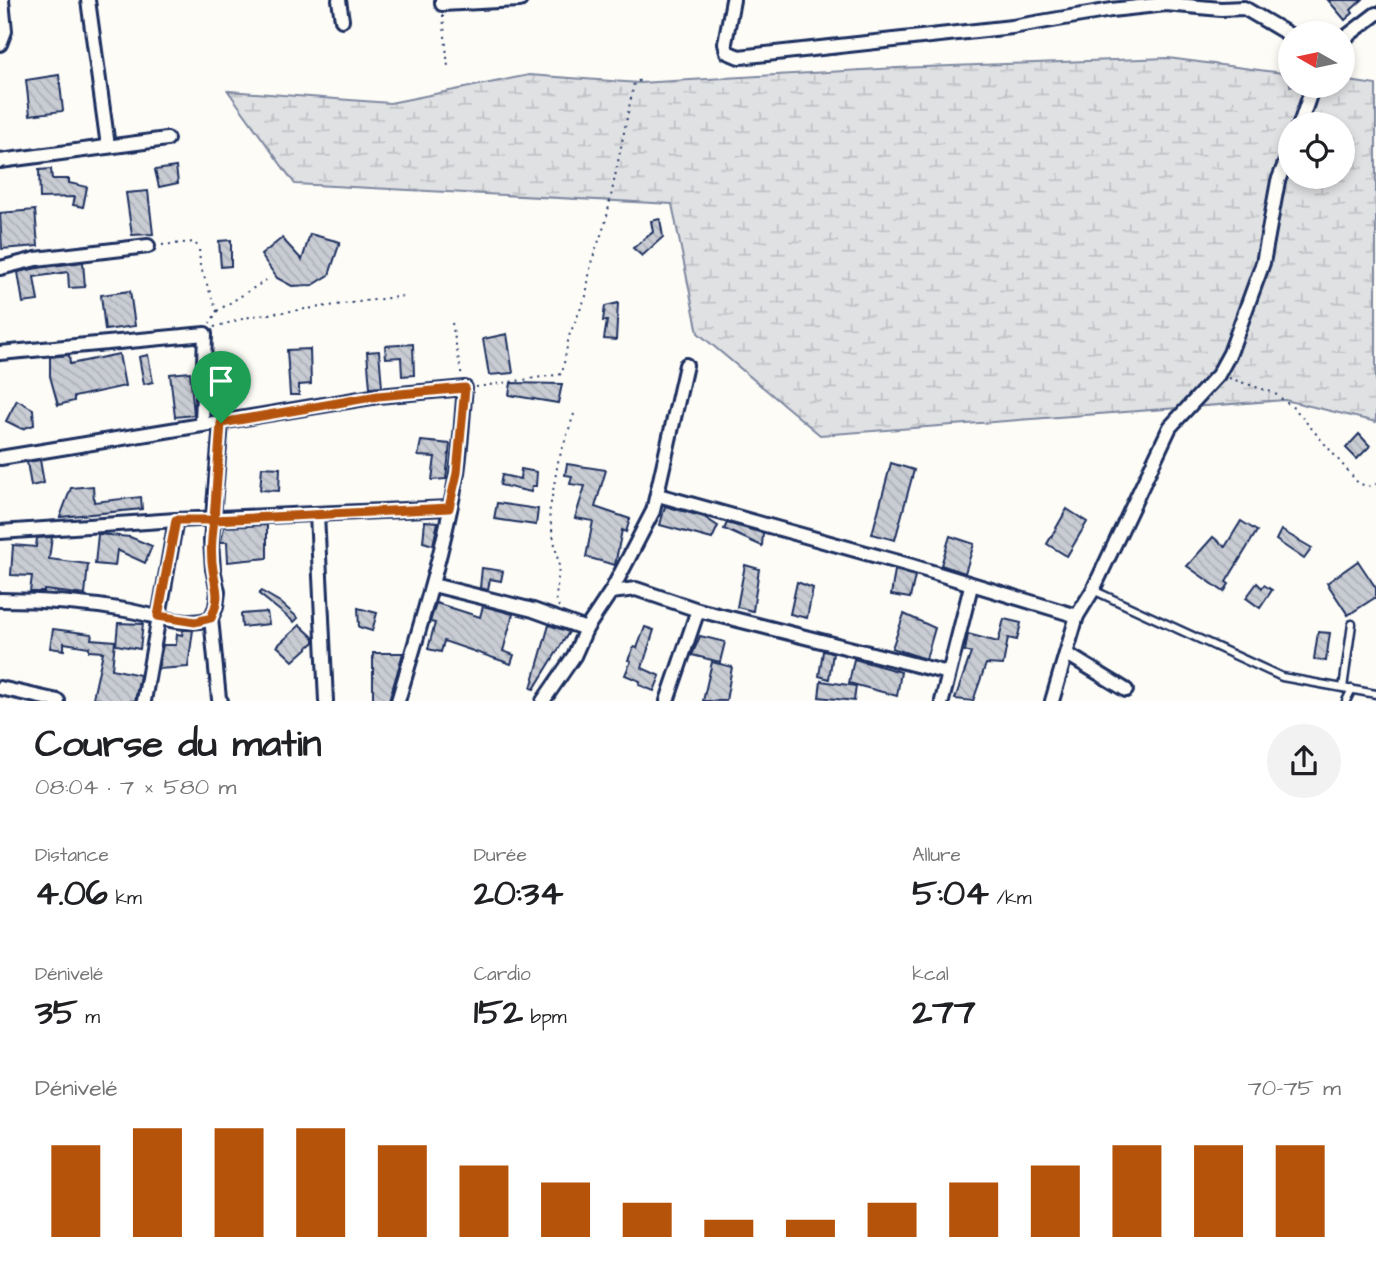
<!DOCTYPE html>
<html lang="fr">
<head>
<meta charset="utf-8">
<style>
	:root { --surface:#fff; --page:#f2f2f2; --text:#202124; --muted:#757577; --accent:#b45309 }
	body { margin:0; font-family:"Architects Daughter",sans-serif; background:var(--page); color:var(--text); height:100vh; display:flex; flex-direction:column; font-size:26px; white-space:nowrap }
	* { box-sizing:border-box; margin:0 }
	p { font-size:23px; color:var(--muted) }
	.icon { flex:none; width:38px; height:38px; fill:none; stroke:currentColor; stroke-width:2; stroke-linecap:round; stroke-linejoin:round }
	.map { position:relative; height:701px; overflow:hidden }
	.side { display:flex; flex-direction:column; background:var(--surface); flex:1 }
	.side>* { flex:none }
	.needle { width:46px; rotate:279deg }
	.buttons { position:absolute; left:1278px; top:21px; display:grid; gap:14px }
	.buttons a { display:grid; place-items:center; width:77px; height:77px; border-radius:50%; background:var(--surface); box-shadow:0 4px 10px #0003; font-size:35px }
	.pin { position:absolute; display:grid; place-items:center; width:60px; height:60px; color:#fff; margin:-72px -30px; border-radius:50% 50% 50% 0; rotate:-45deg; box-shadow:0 0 7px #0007 }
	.pin .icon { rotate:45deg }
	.round { display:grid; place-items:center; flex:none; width:74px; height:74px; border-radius:37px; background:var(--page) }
	.head { display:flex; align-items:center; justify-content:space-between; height:119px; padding:0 35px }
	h1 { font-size:38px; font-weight:700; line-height:52px }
	.figures { display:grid; grid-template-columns:repeat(3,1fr); gap:10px; height:119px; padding:7px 35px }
	.figures div { display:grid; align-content:center }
	.figures b { font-size:35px; font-weight:700 }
	.figures small { font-size:19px; font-weight:400 }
	.figures p { font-size:19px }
	.chart { height:196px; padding:14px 35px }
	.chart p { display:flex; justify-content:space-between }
	.chart svg { width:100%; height:126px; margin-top:7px; stroke:var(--accent); stroke-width:6 }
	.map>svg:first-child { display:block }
</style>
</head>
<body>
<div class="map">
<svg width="1376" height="701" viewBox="0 0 1376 701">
	<defs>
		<pattern id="wetland-marsh" width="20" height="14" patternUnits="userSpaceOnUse" patternTransform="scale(1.75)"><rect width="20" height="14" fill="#e0e1e3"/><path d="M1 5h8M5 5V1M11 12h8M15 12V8" fill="none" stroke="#c0c1c5"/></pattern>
		<pattern id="building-back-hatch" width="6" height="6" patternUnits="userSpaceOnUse" patternTransform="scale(1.75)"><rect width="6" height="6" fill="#c9ccd3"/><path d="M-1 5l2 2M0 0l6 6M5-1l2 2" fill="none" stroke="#acb0b8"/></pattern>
	</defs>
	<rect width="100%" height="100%" fill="#fdfcf7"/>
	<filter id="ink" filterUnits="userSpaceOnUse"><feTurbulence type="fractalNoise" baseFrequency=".0143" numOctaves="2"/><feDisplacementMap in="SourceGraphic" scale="14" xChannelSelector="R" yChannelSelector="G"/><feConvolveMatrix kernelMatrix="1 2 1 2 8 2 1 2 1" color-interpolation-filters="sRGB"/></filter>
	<g filter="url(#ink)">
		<path fill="url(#wetland-marsh)" stroke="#7e88a0" stroke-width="2" fill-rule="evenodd" d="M1168 58 1290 74V86H1342V80L1376 85V422L1285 400 820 435 698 333 672 204 295 184 228 91 390 103 529 75 639 83 897 68ZM1290 124H1342V177H1290Z"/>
		<g fill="url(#building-back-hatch)" stroke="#1b2f5e" stroke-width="2">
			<polygon points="1328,0 1362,0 1351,10 1353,13 1345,20"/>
			<polygon points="59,75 63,111 30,115 26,80"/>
			<polygon points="176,167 178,183 159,187 155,170"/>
			<polygon points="51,169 52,179 69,179 69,183 87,187 83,207 73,205 75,197 40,198 39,170"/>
			<polygon points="148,191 153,234 132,235 126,193"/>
			<polygon points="35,210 38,246 2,249 0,213"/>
			<polygon points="660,219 663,237 642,256 633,248 653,232 651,221"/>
			<polygon points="310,234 340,242 329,275 313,285 292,286 277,278 261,255 282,238 302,260"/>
			<polygon points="231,240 231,266 221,267 219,241"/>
			<polygon points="83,262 85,287 69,288 68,272 34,277 38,301 23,303 18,272 38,268"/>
			<polygon points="130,291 135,326 105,330 101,295"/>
			<polygon points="618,303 616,340 604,339 607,321 603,321 605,306"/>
			<polygon points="507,334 513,373 489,375 483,339"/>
			<polygon points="413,344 414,375 402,376 401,357 386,358 385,346"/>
			<polygon points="310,349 311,384 299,385 299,395 290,395 287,350"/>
			<polygon points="379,351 382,387 370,388 367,352"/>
			<polygon points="119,354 125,386 74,397 74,401 58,405 50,376 50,357 69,355 70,364"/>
			<polygon points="148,355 153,382 144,384 139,357"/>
			<polygon points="190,372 194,415 175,417 170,374"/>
			<polygon points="511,383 562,384 558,403 509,395"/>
			<polygon points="17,400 33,409 34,425 22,429 6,421"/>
			<polygon points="1359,434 1370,446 1357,459 1346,448"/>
			<polygon points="421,441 450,444 446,479 432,480 435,457 418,456"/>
			<polygon points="40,460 44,483 31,486 27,462"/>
			<polygon points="891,463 914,470 895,540 872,534"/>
			<polygon points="567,464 606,470 595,507 630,519 626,532 622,530 615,565 586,557 593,521 575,518 585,486 570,484 572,476 565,475"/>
			<polygon points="262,467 280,468 279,491 260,490"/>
			<polygon points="521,469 537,472 536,486 532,486 531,492 500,485 502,475 520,479"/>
			<polygon points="93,486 94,502 141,497 142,509 60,517 71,488"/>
			<polygon points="497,503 538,509 536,525 494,519"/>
			<polygon points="665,506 704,517 718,526 712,539 660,525"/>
			<polygon points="1067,509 1087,522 1067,556 1047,544"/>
			<polygon points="425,521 438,522 433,545 423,542"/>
			<polygon points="1241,521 1257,531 1226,582 1229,584 1224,592 1187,566 1213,537 1225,547"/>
			<polygon points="727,523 763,533 762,546 724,529"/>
			<polygon points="267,525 267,558 228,562 227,542 221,542 224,527"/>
			<polygon points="1281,530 1312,548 1304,559 1276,540"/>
			<polygon points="98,534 130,537 152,546 145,563 117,550 115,566 95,564"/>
			<polygon points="950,536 974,544 965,573 941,565"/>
			<polygon points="52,537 49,559 88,564 85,595 44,590 44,592 30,592 32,576 11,575 13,545 36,547 37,538"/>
			<polygon points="1358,561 1376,588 1376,597 1348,615 1327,583"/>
			<polygon points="745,565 759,569 753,611 737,607"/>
			<polygon points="482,568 503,571 501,581 490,579 488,590 480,588"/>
			<polygon points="895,570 915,576 910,598 891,595"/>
			<polygon points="797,582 813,588 807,618 790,614"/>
			<polygon points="1257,583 1262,588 1264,585 1272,590 1260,608 1246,598"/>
			<polygon points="261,591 280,602 298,618 294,622 259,594"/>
			<polygon points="436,603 480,617 483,606 513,614 503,651 514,655 511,664 444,641 441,652 428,649 435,623 430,622"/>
			<polygon points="358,608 377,613 372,631 359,627"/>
			<polygon points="267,612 269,624 242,627 241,614"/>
			<polygon points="904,614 935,628 926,659 892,648"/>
			<polygon points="1004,619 1021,623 1017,640 1008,638 1003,665 986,664 973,701 955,699 971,653 965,651 968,634 998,642"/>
			<polygon points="118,623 143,624 140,649 116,645"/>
			<polygon points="300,625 314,638 314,642 293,661 277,646"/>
			<polygon points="549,625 569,632 534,689 531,688"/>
			<polygon points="645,627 654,630 642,668 660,676 654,691 639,685 640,681 625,675 631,661 628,660 634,647 637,648"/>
			<polygon points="53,629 92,634 91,639 115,641 112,669 140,675 135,701 107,701 93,698 103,652 89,651 89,647 64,643 64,650 50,648"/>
			<polygon points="183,630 193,630 188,667 158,669 163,645 176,645 177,634 182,635"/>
			<polygon points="1318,632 1330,633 1326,661 1314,659"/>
			<polygon points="700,636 725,642 720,662 692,655"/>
			<polygon points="823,651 833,653 829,679 819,676"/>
			<polygon points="373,653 403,653 389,701 373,701"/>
			<polygon points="854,659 901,672 897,696 849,683"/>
			<polygon points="712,662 732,667 726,701 703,701"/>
			<polygon points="821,681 856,686 854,701 819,697"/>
		</g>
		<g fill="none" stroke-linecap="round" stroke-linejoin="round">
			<g stroke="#1b2f5e" stroke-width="11">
				<g id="service">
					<polyline points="1093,590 1282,677 1376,694"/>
					<polyline points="1343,688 1352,624"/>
					<polyline points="1346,701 1352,689"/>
				</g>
			</g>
			<g stroke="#1b2f5e" stroke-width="18">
				<g id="minor">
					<polyline points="88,0 108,146"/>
					<polyline points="339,0 342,20"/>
					<polyline points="442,0 442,4 520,0"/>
					<polyline points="733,0 725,43 727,52 739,57 1012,27 1111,10 1166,4 1221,9 1244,8 1290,35"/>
					<polyline points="1342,40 1376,14"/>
					<polyline points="0,44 5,31 2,0"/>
					<polyline points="1300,124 1313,86"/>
					<polyline points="0,161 167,139"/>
					<polyline points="0,268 36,259 148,246"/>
					<path d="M0 353 205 334 202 425 378 396 465 388C462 417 461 446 457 473 444 551 420 626 398 701"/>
					<polyline points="0,458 202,425"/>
					<polyline points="658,495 909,565 1077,616"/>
					<polyline points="317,514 326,701"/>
					<polyline points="0,532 176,520"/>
					<polyline points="433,585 533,610 586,629"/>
					<polyline points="611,592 636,589 698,610"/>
					<path d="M0 600C42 600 84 603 125 610 152 614 185 629 211 618"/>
					<polyline points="1067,654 1126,690"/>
					<polyline points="0,688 58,701"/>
					<polyline points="144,701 176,520 449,508"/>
					<polyline points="221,701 219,699 211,618 216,607 218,592 213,569 211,541 221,423"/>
					<polyline points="543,701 574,656 586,629 612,590 653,511 686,365"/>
					<polyline points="667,701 698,610 948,673"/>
					<polyline points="942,701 971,586"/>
					<polyline points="1052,701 1077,616 1093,590 1170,427 1218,375 1230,353 1263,263 1278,181 1290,151"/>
				</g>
			</g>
			<g stroke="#1b2f5e" stroke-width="2" stroke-dasharray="2 5" stroke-linecap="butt">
				<polyline points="443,15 448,67"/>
				<polyline points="162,245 194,242 199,248 200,265 217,312 210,323"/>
				<polyline points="217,311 268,279"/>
				<polyline points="452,323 462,377"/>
				<polyline points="214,327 253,316 404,296"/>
				<polyline points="1229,378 1274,393 1295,409 1359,484 1370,486 1376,484"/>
				<polyline points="476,387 562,374 569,336 586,296 591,263 606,221 634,83 643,79"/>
				<polyline points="559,607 556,598 559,566 549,514 558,462 575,411"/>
			</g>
			<use href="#service" stroke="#fdfcf7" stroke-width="6"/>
			<use href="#minor" stroke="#fdfcf7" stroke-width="12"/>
		</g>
	</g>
	<g fill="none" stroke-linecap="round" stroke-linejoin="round" filter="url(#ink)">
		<g stroke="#fff" stroke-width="14">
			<path id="route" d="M221 423 214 520H176L158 616 195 622 211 618C221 597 216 590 213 570 210 553 212 536 214 520L449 508 457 473 465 388 378 396 221 423"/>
		</g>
		<use href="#route" stroke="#b45309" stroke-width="9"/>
	</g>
</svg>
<div class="buttons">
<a><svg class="needle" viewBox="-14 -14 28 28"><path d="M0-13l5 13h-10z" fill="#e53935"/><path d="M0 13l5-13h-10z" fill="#757577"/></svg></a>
<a><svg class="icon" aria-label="locate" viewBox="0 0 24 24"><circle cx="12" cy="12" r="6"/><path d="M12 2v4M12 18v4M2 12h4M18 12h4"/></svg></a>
</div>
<div class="pin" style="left:221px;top:423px;background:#1e9e55"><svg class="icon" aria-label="arrive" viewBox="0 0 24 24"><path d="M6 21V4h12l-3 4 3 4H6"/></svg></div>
</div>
<section class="side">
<div class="head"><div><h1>Course du matin</h1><p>08:04 · 7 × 580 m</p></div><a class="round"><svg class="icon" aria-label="share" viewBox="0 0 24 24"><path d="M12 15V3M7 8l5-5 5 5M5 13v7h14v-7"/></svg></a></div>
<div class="figures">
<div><p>Distance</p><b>4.06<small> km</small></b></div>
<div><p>Durée</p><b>20:34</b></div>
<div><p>Allure</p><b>5:04<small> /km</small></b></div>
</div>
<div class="figures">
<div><p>Dénivelé</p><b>35<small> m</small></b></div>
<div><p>Cardio</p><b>152<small> bpm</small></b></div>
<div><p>kcal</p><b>277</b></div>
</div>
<div class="chart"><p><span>Dénivelé</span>70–75 m</p>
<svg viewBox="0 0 160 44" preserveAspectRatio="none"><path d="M5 44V12M15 44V6M25 44V6M35 44V6M45 44V12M55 44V19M65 44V25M75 44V32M85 44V38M95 44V38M105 44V32M115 44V25M125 44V19M135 44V12M145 44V12M155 44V12"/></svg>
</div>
</section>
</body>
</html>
